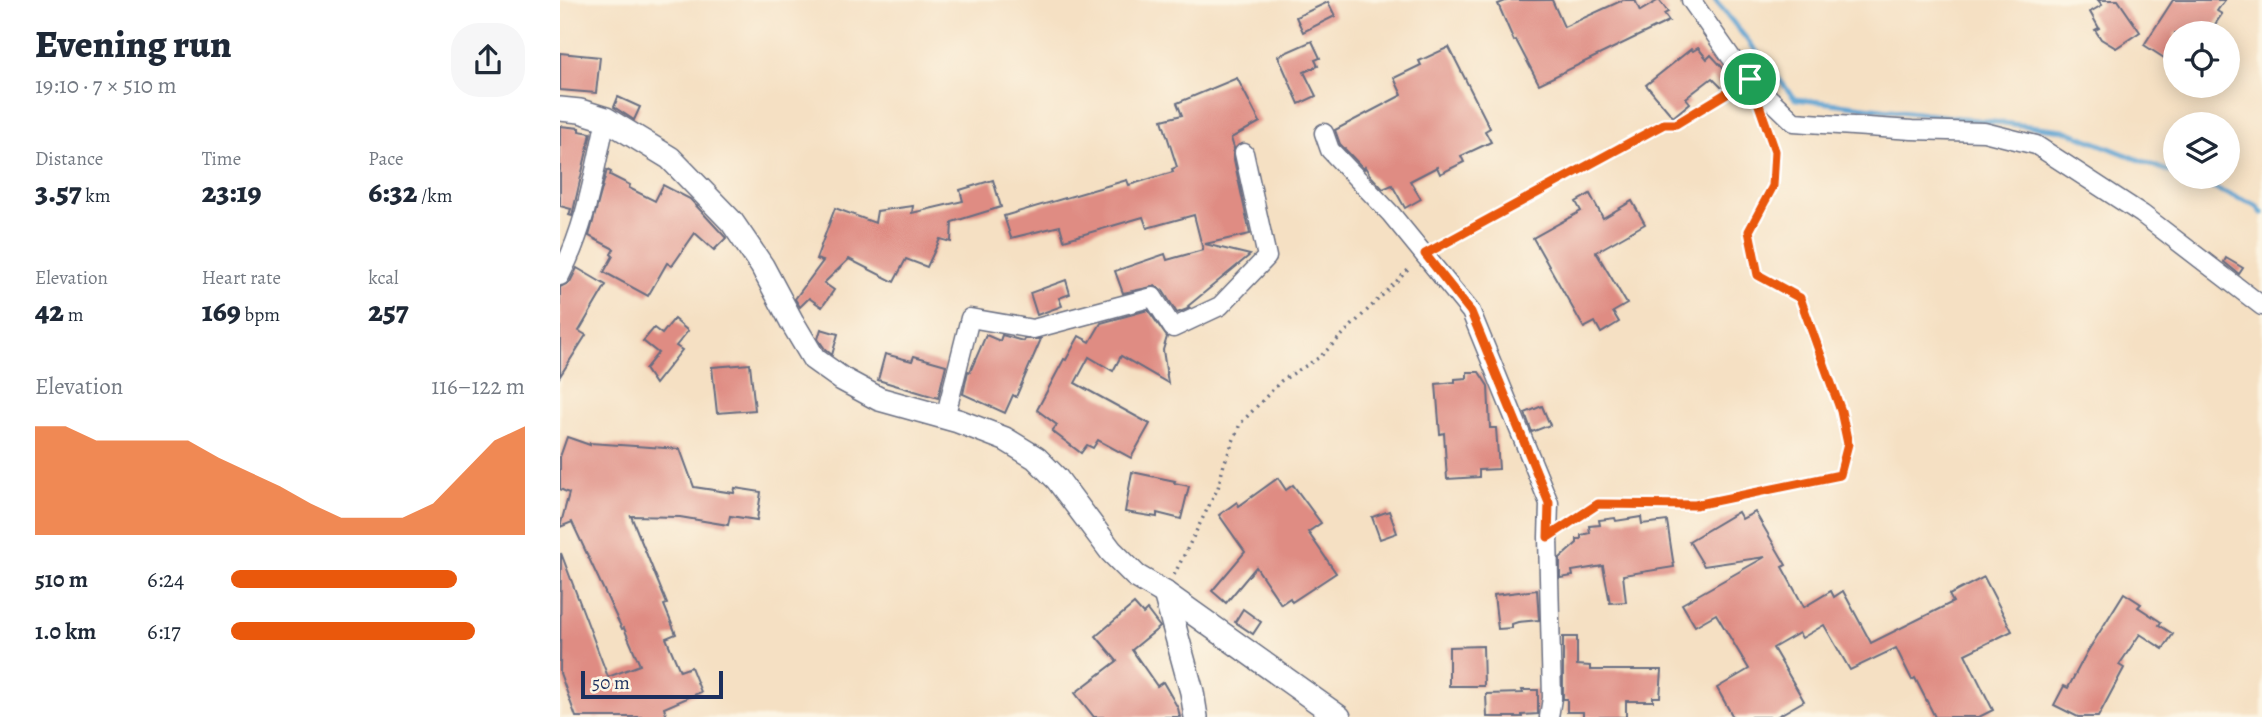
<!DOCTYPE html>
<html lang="en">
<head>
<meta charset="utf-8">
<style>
	:root { --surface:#fff; --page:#f6f6f7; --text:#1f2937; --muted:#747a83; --accent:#ea580c }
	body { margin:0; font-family:Alegreya,serif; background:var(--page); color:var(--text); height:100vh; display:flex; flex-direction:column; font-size:26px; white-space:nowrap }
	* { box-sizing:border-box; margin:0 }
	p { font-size:23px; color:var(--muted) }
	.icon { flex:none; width:38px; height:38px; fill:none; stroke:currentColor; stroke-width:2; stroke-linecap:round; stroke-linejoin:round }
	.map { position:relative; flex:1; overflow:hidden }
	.details { display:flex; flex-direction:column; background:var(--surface); width:560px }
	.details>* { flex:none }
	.controls { position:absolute; left:1603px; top:21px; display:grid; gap:14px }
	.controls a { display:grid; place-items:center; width:77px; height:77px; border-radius:50%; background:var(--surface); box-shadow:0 4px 18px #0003; font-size:35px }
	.scale { position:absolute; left:21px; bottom:18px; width:142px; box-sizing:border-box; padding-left:7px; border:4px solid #1b2f5e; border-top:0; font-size:19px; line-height:24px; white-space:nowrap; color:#1b2f5e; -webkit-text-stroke:5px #fcf5e5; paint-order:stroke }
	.pin { position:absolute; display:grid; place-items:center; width:60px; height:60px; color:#fff; margin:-30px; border:4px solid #fff; border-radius:50%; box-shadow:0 2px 7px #0007 }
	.round { display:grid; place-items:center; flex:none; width:74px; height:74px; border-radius:28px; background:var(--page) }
	.summary { display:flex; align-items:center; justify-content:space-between; height:119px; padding:0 35px }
	h1 { font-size:38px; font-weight:800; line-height:52px }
	.stats { display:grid; grid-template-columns:repeat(3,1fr); gap:10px; height:119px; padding:7px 35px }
	.stats div { display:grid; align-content:center }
	.stats b { font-size:30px; font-weight:800 }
	.stats small { font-size:19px; font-weight:400 }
	.stats p { font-size:19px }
	.chart { height:196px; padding:14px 35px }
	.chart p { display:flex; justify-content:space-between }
	.chart svg { width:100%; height:126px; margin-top:7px; fill:var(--accent); opacity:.7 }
	ul { padding:0 35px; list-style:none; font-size:23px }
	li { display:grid; grid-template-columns:112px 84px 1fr; align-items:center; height:52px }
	li i { height:18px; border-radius:9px; background:var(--accent) }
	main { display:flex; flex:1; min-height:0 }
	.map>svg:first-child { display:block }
</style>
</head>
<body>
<main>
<section class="details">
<div class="summary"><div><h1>Evening run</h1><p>19:10 · 7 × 510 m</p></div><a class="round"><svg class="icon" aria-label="share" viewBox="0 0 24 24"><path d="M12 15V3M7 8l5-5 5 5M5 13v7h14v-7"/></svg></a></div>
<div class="stats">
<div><p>Distance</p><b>3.57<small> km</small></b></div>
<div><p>Time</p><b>23:19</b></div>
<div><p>Pace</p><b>6:32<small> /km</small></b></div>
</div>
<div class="stats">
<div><p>Elevation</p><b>42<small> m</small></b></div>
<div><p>Heart rate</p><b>169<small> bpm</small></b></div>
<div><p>kcal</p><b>257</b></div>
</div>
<div class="chart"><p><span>Elevation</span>116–122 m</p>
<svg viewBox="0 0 160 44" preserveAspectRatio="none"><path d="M0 44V6L10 6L20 11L30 11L40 11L50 11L60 17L70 22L80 27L90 33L100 38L110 38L120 38L130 33L140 22L150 11L160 6V44z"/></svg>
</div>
<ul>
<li><b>510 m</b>6:24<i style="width:77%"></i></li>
<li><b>1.0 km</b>6:17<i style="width:83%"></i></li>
</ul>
</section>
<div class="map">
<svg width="1702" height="717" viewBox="0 0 1702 717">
	<rect width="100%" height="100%" fill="#fcf5e5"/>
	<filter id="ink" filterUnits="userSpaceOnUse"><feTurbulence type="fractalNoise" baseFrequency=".0143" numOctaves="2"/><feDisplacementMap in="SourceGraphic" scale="14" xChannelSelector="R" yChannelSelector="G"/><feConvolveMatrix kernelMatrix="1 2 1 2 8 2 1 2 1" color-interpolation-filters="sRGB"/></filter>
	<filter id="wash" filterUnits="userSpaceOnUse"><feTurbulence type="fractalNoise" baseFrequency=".00686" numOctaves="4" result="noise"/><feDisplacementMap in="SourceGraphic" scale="28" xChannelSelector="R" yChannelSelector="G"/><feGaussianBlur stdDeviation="1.57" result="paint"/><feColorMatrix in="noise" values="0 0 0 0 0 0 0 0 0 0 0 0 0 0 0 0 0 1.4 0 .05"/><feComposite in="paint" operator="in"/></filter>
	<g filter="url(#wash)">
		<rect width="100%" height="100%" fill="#f5e0c3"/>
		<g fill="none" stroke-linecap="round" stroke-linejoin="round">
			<g stroke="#5ca2d2" stroke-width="5">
				<polyline points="1155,0 1235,99 1504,130 1615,174"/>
				<polyline points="1624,177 1696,205 1702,213"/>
			</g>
		</g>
		<g id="blocks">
			<g fill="#df8c83">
				<polygon points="948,0 992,0 1004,27 1063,0 1075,0 1080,11 1099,0 1108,12 1104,14 1109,21 979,84 956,40 954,41 938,4"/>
				<polygon points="1538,0 1558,0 1580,32 1556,48 1541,39 1535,30 1539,28 1530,12 1542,5"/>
				<polygon points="1613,0 1665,0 1657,11 1662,14 1649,33 1615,33 1615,65 1584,45"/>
				<polygon points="768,2 775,16 743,32 736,17"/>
				<polygon points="752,41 760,58 755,60 758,66 744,72 756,96 739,104 718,56"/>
				<polygon points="889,47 930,128 925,131 931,142 901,156 904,162 880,174 877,167 850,181 861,199 845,208 832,185 823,189 810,175 805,167 804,169 780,144 775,130 842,95 834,78 861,65 859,61"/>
				<polygon points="1138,48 1147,59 1151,55 1174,80 1164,90 1152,78 1126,98 1130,103 1113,117 1086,85 1131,49 1133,51"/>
				<polygon points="0,53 40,57 36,93 0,90"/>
				<polygon points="677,78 700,122 671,138 674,148 673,155 690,234 645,244 690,255 628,306 630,308 617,313 603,291 596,286 563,293 555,271 605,254 607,260 643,250 634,215 587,228 583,217 504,240 500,226 451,238 444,216 567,180 569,185 613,172 612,169 617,167 602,120 622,115 617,103"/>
				<polygon points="58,97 80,107 74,120 54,107"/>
				<polygon points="0,126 19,128 19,131 31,133 12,216 9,215 11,209 0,206"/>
				<polygon points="47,170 51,172 50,175 70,185 69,188 95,201 103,185 130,199 166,238 154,250 135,233 112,266 107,263 88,296 44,272 53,256 51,254 54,249 29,236"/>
				<polygon points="433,180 441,207 392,222 391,242 380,239 367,267 346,259 334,282 289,259 264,283 274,290 262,307 249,298 240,307 235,299 263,261 256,259 275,208 315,223 317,211 353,206 352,213 403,201 400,190"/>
				<polygon points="1030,194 1043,218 1072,201 1085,224 1036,252 1067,304 1053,312 1059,322 1041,333 1035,322 1024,328 973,238 1021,211 1016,202"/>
				<polygon points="1666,258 1683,268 1679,274 1664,262"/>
				<polygon points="17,268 46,285 19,331 26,335 0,376 0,287 10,282"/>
				<polygon points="506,280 510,294 499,298 502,306 477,315 470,293"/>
				<polygon points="588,310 607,337 603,350 608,383 561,356 553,371 529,357 515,383 590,424 571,458 538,440 533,448 527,445 521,453 492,431 497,425 477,410 504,359 506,360 519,336 530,342 541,323"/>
				<polygon points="114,319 128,331 116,346 122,350 95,384 85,369 98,353 83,341 94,328 102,334"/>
				<polygon points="261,329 278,334 272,355 265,349 258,339"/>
				<polygon points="426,335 440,341 442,335 463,341 464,339 481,339 456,397 453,395 445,413 403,394 408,371 410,372"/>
				<polygon points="325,354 352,361 354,356 386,365 378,398 318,380"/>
				<polygon points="190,364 195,410 157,413 152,367"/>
				<polygon points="907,372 919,372 928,386 930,428 936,428 939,469 919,470 919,477 887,479 884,433 880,434 876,384 895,382 895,379 907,378"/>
				<polygon points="982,406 990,425 972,432 965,413"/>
				<polygon points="7,437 30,445 30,443 120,449 134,487 174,493 175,488 201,492 197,520 170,516 168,525 120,517 71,516 107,604 104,605 116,634 106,638 120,671 131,667 141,692 104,708 107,717 16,717 0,673 1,553 48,677 80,665 64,628 62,629 12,522 0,527 9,493 0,489 0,457"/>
				<polygon points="572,472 615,481 614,483 629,486 621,519 597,513 597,517 565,512"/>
				<polygon points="718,478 726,490 733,485 761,523 748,532 776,573 732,602 730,598 721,604 696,567 666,603 652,591 685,552 659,515 677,502 679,506"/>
				<polygon points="829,511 837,533 820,539 812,517"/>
				<polygon points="1178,512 1182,519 1195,512 1226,565 1222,567 1244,607 1271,591 1274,597 1283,591 1311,643 1393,602 1389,595 1424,577 1452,631 1405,654 1433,710 1419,717 1375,717 1355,678 1352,680 1336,648 1290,670 1264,625 1242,638 1239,633 1213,648 1244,701 1216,717 1173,717 1157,688 1189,669 1156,614 1135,626 1122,604 1205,557 1144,566 1129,541"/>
				<polygon points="1081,517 1082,524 1107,521 1114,567 1063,575 1066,602 1050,603 1043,566 1012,571 1013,576 1000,578 1000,558 1017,543 1017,539 1021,539 1021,535 1030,533 1029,526 1040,525 1039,520 1055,518 1056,521"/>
				<polygon points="977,590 979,620 958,622 952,624 952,628 938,629 934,595"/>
				<polygon points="1564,593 1581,604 1578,607 1601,622 1599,625 1613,634 1603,649 1580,634 1559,665 1564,668 1538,717 1518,717 1494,705 1504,686 1508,688 1526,654"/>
				<polygon points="574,604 583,614 587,610 600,627 572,650 597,686 603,682 618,708 620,717 534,717 515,693 557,661 536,636"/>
				<polygon points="683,609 701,622 693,634 675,622"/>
				<polygon points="1003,637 1017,637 1017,665 1030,666 1030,670 1102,670 1100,697 1093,697 1093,701 1066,701 1066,717 1023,717 1023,712 1007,712 1007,699 1003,699"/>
				<polygon points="923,646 924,686 889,686 889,647"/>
				<polygon points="962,690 978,690 978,714 962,715 962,717 927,717 926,694 963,693"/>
			</g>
		</g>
	</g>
	<g filter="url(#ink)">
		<use href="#blocks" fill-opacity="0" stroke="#676d81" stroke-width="2"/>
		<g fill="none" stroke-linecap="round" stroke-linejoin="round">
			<g stroke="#676d81" stroke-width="21">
				<g id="minor">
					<polyline points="1131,0 1180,70 1234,122 1352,130 1424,132 1476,145 1582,214 1702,306"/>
					<polyline points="764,133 770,150 831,214 911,312 989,503 988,537 992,698 989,717"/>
					<path d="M0 276C26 227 34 173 46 119"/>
					<polyline points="385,418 410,318 473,329 593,297 613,328 660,306 707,257 684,153"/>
				</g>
			</g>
			<g stroke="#676d81" stroke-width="26">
				<g id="tertiary">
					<polyline points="0,109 20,111 46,119 110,158 172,222 202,266 232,322 254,359 282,379 319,399 398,421 445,439 476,458 497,479 551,551 576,576 605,593 779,717"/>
					<polyline points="605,593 632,692 636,717"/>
				</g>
			</g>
			<g stroke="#676d81" stroke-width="3.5" stroke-dasharray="2 5" stroke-linecap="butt">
				<polyline points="879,246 1104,124 1116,124 1174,89"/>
				<polyline points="1007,524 1038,504 1134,505 1280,475 1288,444 1281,411 1240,298 1197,275 1189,231 1213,186 1215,151 1204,118"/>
				<polyline points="614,575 658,488 664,464 680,424 721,381 760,357 851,267"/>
			</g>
			<use href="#minor" stroke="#fff" stroke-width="18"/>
			<use href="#tertiary" stroke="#fff" stroke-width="23"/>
		</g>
	</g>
	<g fill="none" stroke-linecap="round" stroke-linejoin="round" filter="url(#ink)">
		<g stroke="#fff" stroke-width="14">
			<polygon id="route" points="1190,79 1215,151 1213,186 1189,231 1198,275 1240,298 1281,411 1288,444 1280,475 1135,505 1038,504 988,537 989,503 911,312 865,254 1104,124 1116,124"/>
		</g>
		<use href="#route" stroke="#ea580c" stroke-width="9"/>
	</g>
</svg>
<div class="controls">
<a><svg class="icon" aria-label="locate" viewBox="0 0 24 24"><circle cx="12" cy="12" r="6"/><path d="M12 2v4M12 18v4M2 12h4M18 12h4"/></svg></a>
<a><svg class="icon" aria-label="layers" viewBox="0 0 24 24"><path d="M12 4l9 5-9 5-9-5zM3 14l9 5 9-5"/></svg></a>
</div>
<div class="scale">50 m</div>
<div class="pin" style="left:1190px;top:79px;background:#1e9e55"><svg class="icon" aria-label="arrive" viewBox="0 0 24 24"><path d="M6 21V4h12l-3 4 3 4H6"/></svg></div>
</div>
</main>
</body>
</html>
